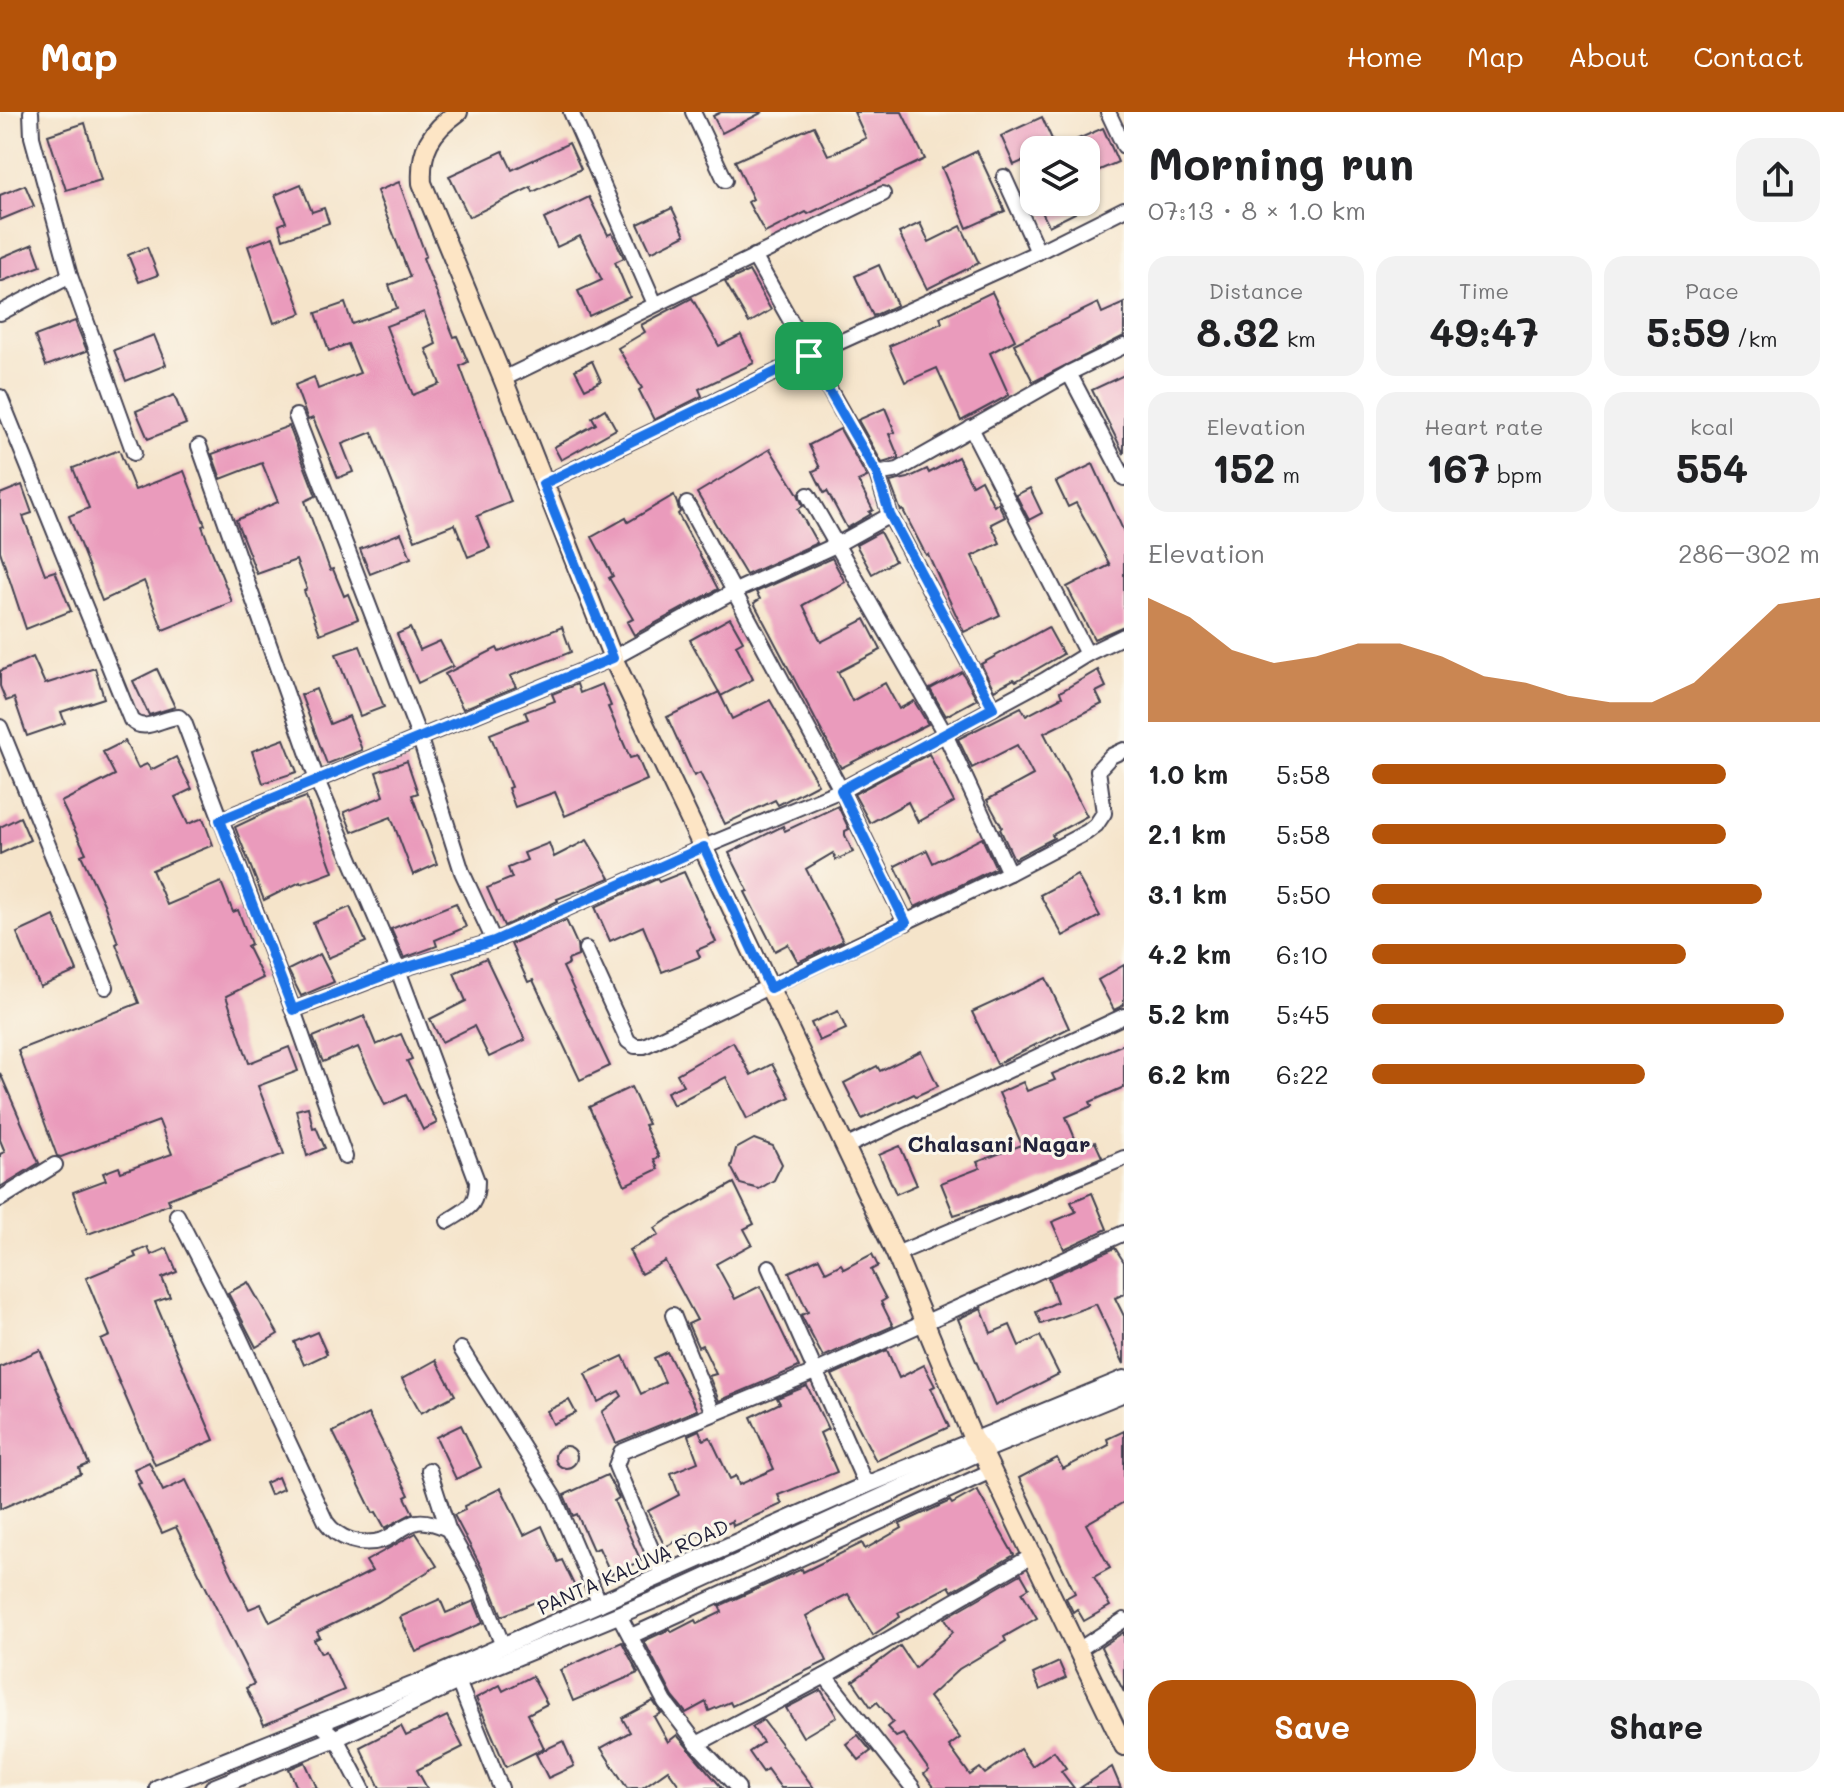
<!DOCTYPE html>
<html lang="en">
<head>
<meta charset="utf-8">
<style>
	:root { --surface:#fff; --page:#f2f2f2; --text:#202124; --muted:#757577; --accent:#b45309 }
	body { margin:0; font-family:Mali,sans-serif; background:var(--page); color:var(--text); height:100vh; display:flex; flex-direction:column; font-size:30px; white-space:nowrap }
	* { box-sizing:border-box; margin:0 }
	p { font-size:26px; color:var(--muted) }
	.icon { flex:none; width:44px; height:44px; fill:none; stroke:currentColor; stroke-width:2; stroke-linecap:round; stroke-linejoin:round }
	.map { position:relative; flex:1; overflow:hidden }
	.details { display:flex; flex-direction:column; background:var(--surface); width:720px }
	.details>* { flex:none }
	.buttons { position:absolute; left:1020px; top:24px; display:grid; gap:16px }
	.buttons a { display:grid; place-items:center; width:80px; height:80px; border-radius:16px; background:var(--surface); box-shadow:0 2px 6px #0004; font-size:40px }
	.pin { position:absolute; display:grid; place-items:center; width:68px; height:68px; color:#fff; margin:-34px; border-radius:16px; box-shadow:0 4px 12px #0006 }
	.round { display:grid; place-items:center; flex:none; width:84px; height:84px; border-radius:24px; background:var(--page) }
	.headline { display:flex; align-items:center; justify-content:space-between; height:136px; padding:0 24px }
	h1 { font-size:44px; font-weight:800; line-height:60px }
	.figures { display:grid; grid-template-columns:repeat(3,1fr); gap:12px; height:136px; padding:8px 24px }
	.figures div { display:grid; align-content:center; border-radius:20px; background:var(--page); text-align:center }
	.figures b { font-size:40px; font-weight:800 }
	.figures small { font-size:22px; font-weight:400 }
	.figures p { font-size:22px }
	.chart { height:224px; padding:16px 24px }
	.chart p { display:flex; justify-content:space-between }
	.chart svg { width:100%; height:144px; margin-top:8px; fill:var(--accent); opacity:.7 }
	.primary-button { display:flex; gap:16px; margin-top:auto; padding:16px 24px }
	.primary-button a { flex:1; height:92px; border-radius:24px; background:var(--accent); color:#fff; font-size:32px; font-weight:800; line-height:92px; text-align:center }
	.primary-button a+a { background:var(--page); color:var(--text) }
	ul { padding:0 24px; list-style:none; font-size:26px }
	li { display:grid; grid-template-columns:128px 96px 1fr; align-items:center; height:60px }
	li i { height:20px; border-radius:10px; background:var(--accent) }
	header { display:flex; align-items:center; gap:48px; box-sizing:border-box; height:112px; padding:0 40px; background:var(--accent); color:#fff }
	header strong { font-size:38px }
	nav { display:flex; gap:44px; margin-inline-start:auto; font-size:28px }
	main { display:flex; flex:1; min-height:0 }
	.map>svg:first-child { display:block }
</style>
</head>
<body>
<header>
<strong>Map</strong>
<nav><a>Home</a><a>Map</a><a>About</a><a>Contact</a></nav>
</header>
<main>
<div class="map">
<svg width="1124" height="1676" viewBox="0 0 1124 1676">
	<rect width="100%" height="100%" fill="#fbf7ec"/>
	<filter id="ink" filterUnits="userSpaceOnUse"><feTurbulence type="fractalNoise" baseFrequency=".0125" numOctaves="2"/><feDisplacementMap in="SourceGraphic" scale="16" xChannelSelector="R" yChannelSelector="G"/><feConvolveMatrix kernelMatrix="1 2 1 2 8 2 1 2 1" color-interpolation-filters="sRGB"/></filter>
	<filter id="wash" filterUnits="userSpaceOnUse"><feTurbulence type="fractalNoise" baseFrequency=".006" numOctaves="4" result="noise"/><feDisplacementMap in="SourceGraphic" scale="32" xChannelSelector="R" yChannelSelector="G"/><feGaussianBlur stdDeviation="1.8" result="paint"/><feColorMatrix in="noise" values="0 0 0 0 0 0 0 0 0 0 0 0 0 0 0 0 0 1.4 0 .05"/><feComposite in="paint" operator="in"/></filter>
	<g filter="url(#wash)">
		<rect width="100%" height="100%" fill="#f5e4ca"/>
		<g id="blocks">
			<g fill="#ea9bbc" fill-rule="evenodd">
				<polygon points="721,0 763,0 722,21 713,4"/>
				<polygon points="854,0 902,0 925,47 808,102 806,100 765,121 748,90 753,87 735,49 814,14 828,43 834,41 866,26"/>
				<polygon points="1042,5 1055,34 1047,38 1034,38 1034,44 1014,53 1001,24"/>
				<polygon points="85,11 101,68 66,78 48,23"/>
				<polygon points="1103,16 1118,50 1086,64 1086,38 1053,38"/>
				<polygon points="569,31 581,57 533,80 531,75 469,105 449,64 503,39 512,58"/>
				<polygon points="977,39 1005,99 967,116 942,56"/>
				<path d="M399 70 426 144 423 146 454 225 457 224 468 250 460 254 511 390 477 404 490 436 468 445 455 412 415 428 372 320 342 332 353 360 338 366 313 306 308 308 295 273 314 265 318 277 360 261 348 232 329 239 316 201 345 191 352 212 397 196 389 173 410 165 377 79ZM424 200 436 232 426 237 440 272 413 283 386 214Z"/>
				<polygon points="301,72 312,100 324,96 329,111 283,127 279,113 286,110 275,83"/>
				<polygon points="25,73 34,94 0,108 0,83"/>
				<polygon points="589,85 608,123 612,121 624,146 615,150 630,185 589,204 578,179 602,168 580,124 557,135 544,107"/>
				<polygon points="1057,90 1070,90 1075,101 1049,114 1041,98"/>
				<polygon points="672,96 685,123 651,140 638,112"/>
				<polygon points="920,111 929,130 961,114 979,151 927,177 899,121"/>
				<polygon points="273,125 302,201 274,211 248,134"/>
				<polygon points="33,132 41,154 0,170 0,146"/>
				<polygon points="147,135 158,163 139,170 128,143"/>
				<polygon points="879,153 897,193 873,204 855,164"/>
				<polygon points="749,159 771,198 749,211 725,170"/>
				<polygon points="992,180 1015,228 990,241 1009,283 961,309 937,256 905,270 889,234 942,211 940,205"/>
				<polygon points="692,186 719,234 741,223 754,251 699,277 702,284 654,308 639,278 642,276 618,236 645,220 641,213"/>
				<polygon points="1098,191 1102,201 1124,191 1124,224 1033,270 1014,232"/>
				<polygon points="75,209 87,239 46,254 35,224"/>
				<polygon points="154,223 166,253 126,269 114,238"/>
				<polygon points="592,249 601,269 585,277 575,258"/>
				<polygon points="1124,263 1124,342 1092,278"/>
				<polygon points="174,283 186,312 148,327 136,299"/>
				<polygon points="885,296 895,320 889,322 899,346 882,351 858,308"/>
				<polygon points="605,297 616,317 561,348 554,335 596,312 592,305"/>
				<polygon points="289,314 316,384 305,389 330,458 333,457 344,484 348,482 358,507 320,522 304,479 307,477 296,448 257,462 236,408 278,390 262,351 221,367 212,342"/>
				<polygon points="840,317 867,365 858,369 873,398 869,400 871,402 847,416 827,379 824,381 813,359 820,356 809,333"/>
				<polygon points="770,337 798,382 803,394 798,397 817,431 746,463 697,381"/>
				<polygon points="119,338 135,378 184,359 205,413 202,414 232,490 163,518 144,469 102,489 69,404 89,396 73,356"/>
				<polygon points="958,345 972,373 981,368 994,394 998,391 1005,405 991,412 1000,431 972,444 1000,503 964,520 928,442 926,443 903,398 901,399 890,370 908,366 927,357 929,361"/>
				<polygon points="1093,352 1124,420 1124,514 1094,527 1067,475 1110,453 1076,391 1068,395 1056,370"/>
				<polygon points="22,373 32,401 23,404 45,462 55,459 71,499 26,517 0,439 0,382"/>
				<polygon points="1030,376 1042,401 1029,408 1016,383"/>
				<polygon points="674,383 680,400 678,402 718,477 634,523 627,510 633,507 609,466 613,464 592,425 626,406 628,410"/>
				<polygon points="880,420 895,449 872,462 856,433"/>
				<polygon points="401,421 411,446 370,462 360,437"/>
				<polygon points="832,446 845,470 803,493 821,530 865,507 881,538 838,560 852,589 885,571 899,597 914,589 928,612 841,656 754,491 760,487 756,480"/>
				<polygon points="730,506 743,529 736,533 753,567 721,584 690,528"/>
				<polygon points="562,515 571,540 510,564 516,575 463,597 445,562 497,536 499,540"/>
				<polygon points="1048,515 1063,542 1016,569 1014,567 994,578 981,552"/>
				<polygon points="410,516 420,538 440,529 453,554 418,571 397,522"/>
				<polygon points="360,534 384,595 360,604 336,542"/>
				<polygon points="33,545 45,572 95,556 104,586 61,600 65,611 27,624 14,586 6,589 0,574 0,559"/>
				<polygon points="157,557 175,595 149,603 133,569"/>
				<polygon points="1098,558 1106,575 1096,580 1102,592 1044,621 1087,704 1052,723 1054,726 1014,747 1000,717 1002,715 987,688 1033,663 1017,633 972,656 958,627 1021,595 1026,604 1062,585 1060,580"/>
				<polygon points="962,560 977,587 946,604 930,577"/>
				<polygon points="577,572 580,581 602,572 611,594 608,595 630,646 637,644 647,668 565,704 555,680 515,695 508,676 511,675 490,622 528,607 525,600 555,589 552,582"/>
				<polygon points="316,577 330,612 349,604 362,638 327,652 301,583"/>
				<polygon points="719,580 732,607 770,588 818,672 778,693 775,688 725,712 700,661 694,664 667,605"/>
				<polygon points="284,627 297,660 263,671 252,639"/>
				<polygon points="125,629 138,656 147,652 151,658 176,645 192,677 175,685 188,712 203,706 213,733 152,758 167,793 221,770 233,800 238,798 251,832 247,834 263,866 226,884 249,951 289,935 298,959 258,974 284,1042 168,1087 170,1092 88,1122 73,1080 106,1068 103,1061 119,1055 121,1060 172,1042 159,1009 61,1045 57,1044 18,938 139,891 116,832 118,831 104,792 81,743 86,741 61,690 115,663 103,640"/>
				<polygon points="929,642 954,690 918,710 908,690 870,711 854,682"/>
				<polygon points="407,649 418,681 412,683 437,752 413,763 391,705 352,720 344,700 384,684 376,660"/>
				<polygon points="306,685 333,760 301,772 300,770 264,788 235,715 273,697"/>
				<polygon points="838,694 849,717 845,719 845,723 853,740 836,748 833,741 806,757 843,829 798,850 788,832 775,839 745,780 748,779 729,741 783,714 785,719"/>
				<polygon points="20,705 30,728 0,742 0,715"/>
				<polygon points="982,726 996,756 915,795 895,754 927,738 933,751"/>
				<polygon points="587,728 610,766 557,787 558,789 504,814 487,776 512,766 508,756 527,748 524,741 549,731 554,745"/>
				<polygon points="684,760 716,830 697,838 700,845 662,860 643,814 610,829 595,795 657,767 659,770"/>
				<polygon points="1077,763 1100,804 1063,824 1040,783"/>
				<polygon points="456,791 466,815 435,828 437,834 404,846 391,817"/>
				<polygon points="350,795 366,830 328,846 313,811"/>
				<polygon points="54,804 77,859 40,875 17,821"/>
				<polygon points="566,808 577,832 578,844 568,848 569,852 563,855 610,954 580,968 533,868 528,870 511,832"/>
				<polygon points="320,842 334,870 301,884 288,858"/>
				<polygon points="486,846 525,928 489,945 474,914 442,930 430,907 466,889 454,861"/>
				<polygon points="1124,853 1124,893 1114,898 1098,868"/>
				<polygon points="1046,866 1069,916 997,952 972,900"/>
				<polygon points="838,899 846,917 819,929 811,911"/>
				<polygon points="364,904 376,933 401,922 412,947 407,949 437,1011 423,1018 406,983 385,993 358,935 323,950 313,925"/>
				<polygon points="733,930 751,963 772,952 790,985 747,1007 726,965 673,993 667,980 683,973 677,962"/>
				<polygon points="1124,932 1124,975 1090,990 1092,994 1066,1005 1079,1036 1095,1030 1102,1045 992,1091 954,1103 941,1071 980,1056 977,1050 1022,1033 999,981 1023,970 1027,979 1055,968 1052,962"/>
				<polygon points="921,939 938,974 916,984 914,982 862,1007 844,971 877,954 880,959"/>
				<polygon points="0,961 39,1051 0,1075 0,1042 5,1040 0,1028"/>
				<polygon points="631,975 648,1012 644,1013 659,1045 654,1047 658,1057 625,1073 589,995"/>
				<polygon points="308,995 313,1016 316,1015 325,1036 307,1044 296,998"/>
				<polygon points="754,1027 773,1034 782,1052 774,1068 759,1077 740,1072 731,1055 736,1037"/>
				<polygon points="900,1034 917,1073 896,1082 879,1043"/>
				<polygon points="734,1071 754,1112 744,1117 752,1132 716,1152 735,1187 760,1174 799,1255 719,1289 709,1264 716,1262 702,1233 698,1235 688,1212 697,1208 665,1149 641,1162 629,1138 659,1123 655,1116 667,1108"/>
				<polygon points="1092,1081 1107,1117 1064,1137 1052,1110 1076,1100 1071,1090"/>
				<polygon points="148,1135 151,1143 167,1136 177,1160 162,1166 170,1185 155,1190 214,1328 155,1353 101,1228 110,1224 86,1166 136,1145 134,1141"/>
				<polygon points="1115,1136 1124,1150 1124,1182 1115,1186 1124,1204 1124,1252 1096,1192 1041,1212 1036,1200 1057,1190 1048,1166"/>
				<polygon points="872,1142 878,1154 871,1158 886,1187 881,1190 893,1214 823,1245 801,1203 808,1200 789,1160 819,1146 826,1160 841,1152 844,1157"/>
				<polygon points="248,1170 278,1222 256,1235 228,1181"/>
				<polygon points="981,1196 991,1221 1010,1213 1019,1234 1040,1224 1059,1262 995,1294 958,1207"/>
				<polygon points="317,1220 327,1242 304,1253 294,1230"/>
				<polygon points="40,1238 89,1352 79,1356 81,1362 0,1397 0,1255"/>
				<polygon points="887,1238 899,1266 924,1253 935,1274 931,1276 949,1315 876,1349 832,1263"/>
				<polygon points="667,1240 697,1298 616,1331 602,1300 622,1284 619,1279 598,1290 585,1262 623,1244 641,1282 665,1270 654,1246"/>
				<polygon points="436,1248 455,1283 421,1301 402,1267"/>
				<polygon points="807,1274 828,1317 820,1321 837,1360 778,1383 782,1392 733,1414 732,1409 699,1424 697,1419 665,1435 648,1399 679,1383 671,1361 698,1350 688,1323 699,1318 703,1328 710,1325 730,1367 736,1364 739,1373 774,1357 751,1305 780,1291 777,1286"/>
				<polygon points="569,1288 576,1301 553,1312 547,1299"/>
				<polygon points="368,1302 409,1383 405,1385 413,1401 385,1416 376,1400 373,1401 333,1320"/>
				<polygon points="461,1313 481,1355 456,1367 436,1325"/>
				<polygon points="1124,1319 1124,1390 1086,1412 1110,1456 1094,1465 1110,1494 1084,1509 1077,1497 1073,1500 1066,1486 1075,1481 1019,1366 1057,1346 1063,1357 1109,1333 1107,1327"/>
				<circle cx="566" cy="1345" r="11"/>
				<polygon points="149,1350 163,1379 186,1368 249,1497 261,1492 270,1510 372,1459 366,1449 416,1421 437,1454 378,1490 317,1520 320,1525 314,1528 321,1541 326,1539 344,1578 264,1613 246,1576 254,1572 176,1415 162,1421 138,1372 141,1371 134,1357"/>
				<polygon points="607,1363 619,1386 614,1389 641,1449 611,1462 599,1436 593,1438 577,1402 573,1404 564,1383"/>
				<polygon points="278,1365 283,1377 270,1383 265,1371"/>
				<polygon points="501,1376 524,1423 542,1414 558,1450 562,1448 576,1477 537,1495 535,1490 502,1504 486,1464 454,1403 465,1398 464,1394"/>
				<polygon points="977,1378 1014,1443 952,1479 949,1474 898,1501 900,1505 873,1523 848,1482 820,1496 806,1504 827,1549 732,1594 730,1590 709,1599 706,1590 686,1601 673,1585 644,1529 670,1517 672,1520 695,1508 697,1512 722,1500 719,1494 802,1457 803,1460 862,1431 865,1437 902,1416 900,1412 950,1389 952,1392"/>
				<polygon points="1021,1462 1029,1476 1022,1480 1037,1506 1004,1525 1006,1529 959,1557 929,1585 960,1626 949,1634 970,1663 980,1656 985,1662 1020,1637 1032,1654 1054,1639 1066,1656 1061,1659 1074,1676 935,1676 924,1662 929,1658 903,1622 896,1625 887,1615 893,1610 877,1590 871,1595 853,1569 900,1534 915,1556 953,1520 945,1506"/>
				<polygon points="440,1487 446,1501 474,1489 483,1511 416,1540 400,1505"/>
				<polygon points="1124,1520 1124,1580 1101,1535"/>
				<polygon points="622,1530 638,1561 573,1589 560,1558"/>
				<polygon points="1059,1550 1066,1566 1040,1578 1033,1562"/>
				<polygon points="532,1564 547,1592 528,1602 544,1636 506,1655 476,1586 500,1573 503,1579"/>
				<polygon points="821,1578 837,1605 803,1625 786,1596"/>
				<polygon points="653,1589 661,1601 654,1605 668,1630 677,1623 722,1676 681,1676 668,1658 642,1676 627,1676 601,1636 630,1620 622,1606"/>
				<polygon points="447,1604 463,1635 417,1658 427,1676 380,1676 360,1635 401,1614 406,1624"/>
				<polygon points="763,1608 814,1676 781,1676 767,1657 763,1660 749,1640 763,1630 752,1615"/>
				<polygon points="858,1623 871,1639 859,1648 846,1632"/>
				<polygon points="563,1629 574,1654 548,1666 536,1642"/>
				<polygon points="305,1650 317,1676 297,1676 289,1657"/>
				<polygon points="1112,1655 1121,1676 1080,1676"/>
			</g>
		</g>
	</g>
	<g filter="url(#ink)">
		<use href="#blocks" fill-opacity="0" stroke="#423f50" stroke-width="2"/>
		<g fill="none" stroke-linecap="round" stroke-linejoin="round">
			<g stroke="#423f50" stroke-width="18">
				<g id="minor">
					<polyline points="571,0 655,192"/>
					<polyline points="693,0 725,68"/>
					<polyline points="1108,0 1124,34"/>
					<polyline points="1004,65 1038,140"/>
					<polyline points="70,164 134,341"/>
					<polyline points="0,201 70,164 32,25 31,0"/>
					<polyline points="1069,261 1124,366"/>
					<polyline points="503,267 883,82"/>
					<path d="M0 285 131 608C145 622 162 605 179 605L184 610 293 898 398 858 494 829 704 735 841 678 1045 568 1087 542 1124 524"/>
					<polyline points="296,304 420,627 462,760 494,829"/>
					<polyline points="971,316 1087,542"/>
					<path d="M199 334 317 668 398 858 477 1069C477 1095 468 1096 448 1109"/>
					<polyline points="877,362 898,358 1069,261 1124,234"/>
					<polyline points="543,372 809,244 1038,140 1124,97"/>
					<polyline points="808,383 945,622 1009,761"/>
					<polyline points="687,392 841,678 906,811"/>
					<polyline points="890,403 993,596"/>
					<polyline points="0,615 106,875"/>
					<polyline points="220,708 613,546 733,480 836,433 890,403 877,362 754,144"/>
					<polyline points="586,837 628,929 635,934 644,934 1009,761 1087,720 1096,713 1104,701 1098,658 1111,644 1124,638"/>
					<polyline points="293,898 345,1045"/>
					<polyline points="845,1035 1124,904"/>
					<polyline points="0,1087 55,1053"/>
					<path d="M177 1103 238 1222 326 1410C338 1427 361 1435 383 1428 394 1424 405 1412 417 1410 427 1408 439 1413 448 1417"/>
					<polyline points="896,1142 1124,1046"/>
					<polyline points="769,1155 866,1373"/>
					<polyline points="673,1203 713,1301"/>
					<polyline points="461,1237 554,1385 600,1492"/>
					<polyline points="429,1358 448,1417 477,1469 503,1534"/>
					<polyline points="662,1462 616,1354 621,1340 817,1259 1124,1121"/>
					<polyline points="619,1503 665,1590 697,1632 738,1676"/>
					<polyline points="631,1524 991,1359"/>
					<polyline points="1078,1538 1124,1508"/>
					<polyline points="825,1564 913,1676"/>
					<polyline points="458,1569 501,1676"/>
					<polyline points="319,1611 336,1626 362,1676"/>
					<polyline points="697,1632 825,1564 1032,1444"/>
				</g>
			</g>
			<g stroke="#423f50" stroke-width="20">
				<g id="tertiary">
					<polyline points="158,1676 421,1570 866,1373 1124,1267"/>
					<polyline points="213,1676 336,1626 458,1569 676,1479 982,1339 1124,1281"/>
				</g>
			</g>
			<g stroke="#423f50" stroke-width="22">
				<path id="secondary" d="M458 0C430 20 420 38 422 71L503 267 613 546 896 1142 973 1327 982 1339 1124 1634"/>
			</g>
			<use href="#minor" stroke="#fff" stroke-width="14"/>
			<use href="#tertiary" stroke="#fff" stroke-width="16"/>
			<use href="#secondary" stroke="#fde5c5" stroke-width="18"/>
		</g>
	</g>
	<g fill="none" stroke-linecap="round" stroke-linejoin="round" filter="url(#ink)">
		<g stroke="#fff" stroke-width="16">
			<polygon id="route" points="809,244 877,362 890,403 993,596 841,678 906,811 770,876 704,735 494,829 398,858 293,898 220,708 613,546 543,372"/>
		</g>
		<use href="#route" stroke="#1a73e8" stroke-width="10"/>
	</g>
	<g text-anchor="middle" stroke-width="6" stroke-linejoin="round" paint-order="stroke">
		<g font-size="20" fill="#22223b" stroke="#fbf7ec">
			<text transform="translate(633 1455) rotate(-24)" y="7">PANTA KALUVA ROAD</text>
		</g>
		<g font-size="22" font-weight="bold" fill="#22223b" stroke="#fbf7ec">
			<text x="999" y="1040">Chalasani Nagar</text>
		</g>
	</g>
</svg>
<div class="buttons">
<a><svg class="icon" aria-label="layers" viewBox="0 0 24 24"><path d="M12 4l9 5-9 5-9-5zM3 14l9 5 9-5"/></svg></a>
</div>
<div class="pin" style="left:809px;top:244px;background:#1e9e55"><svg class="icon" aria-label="arrive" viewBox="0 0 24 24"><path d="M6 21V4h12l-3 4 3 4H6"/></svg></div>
</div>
<section class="details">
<div class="headline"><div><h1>Morning run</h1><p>07:13 · 8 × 1.0 km</p></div><a class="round"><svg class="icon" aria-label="share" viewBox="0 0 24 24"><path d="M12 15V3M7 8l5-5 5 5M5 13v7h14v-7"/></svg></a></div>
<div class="figures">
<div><p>Distance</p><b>8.32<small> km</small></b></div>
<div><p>Time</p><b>49:47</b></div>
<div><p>Pace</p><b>5:59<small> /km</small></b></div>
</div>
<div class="figures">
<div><p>Elevation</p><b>152<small> m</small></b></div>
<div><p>Heart rate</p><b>167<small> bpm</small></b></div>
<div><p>kcal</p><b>554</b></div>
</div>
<div class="chart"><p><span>Elevation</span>286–302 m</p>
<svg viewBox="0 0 160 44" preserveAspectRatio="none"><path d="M0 44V6L10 12L20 22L30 26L40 24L50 20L60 20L70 24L80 30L90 32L100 36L110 38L120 38L130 32L140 20L150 8L160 6V44z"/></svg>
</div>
<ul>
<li><b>1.0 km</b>5:58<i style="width:79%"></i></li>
<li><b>2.1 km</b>5:58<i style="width:79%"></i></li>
<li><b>3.1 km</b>5:50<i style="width:87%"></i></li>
<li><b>4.2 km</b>6:10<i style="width:70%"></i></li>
<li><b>5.2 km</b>5:45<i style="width:92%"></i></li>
<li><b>6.2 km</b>6:22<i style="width:61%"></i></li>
</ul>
<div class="primary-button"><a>Save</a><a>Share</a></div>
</section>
</main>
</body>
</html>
